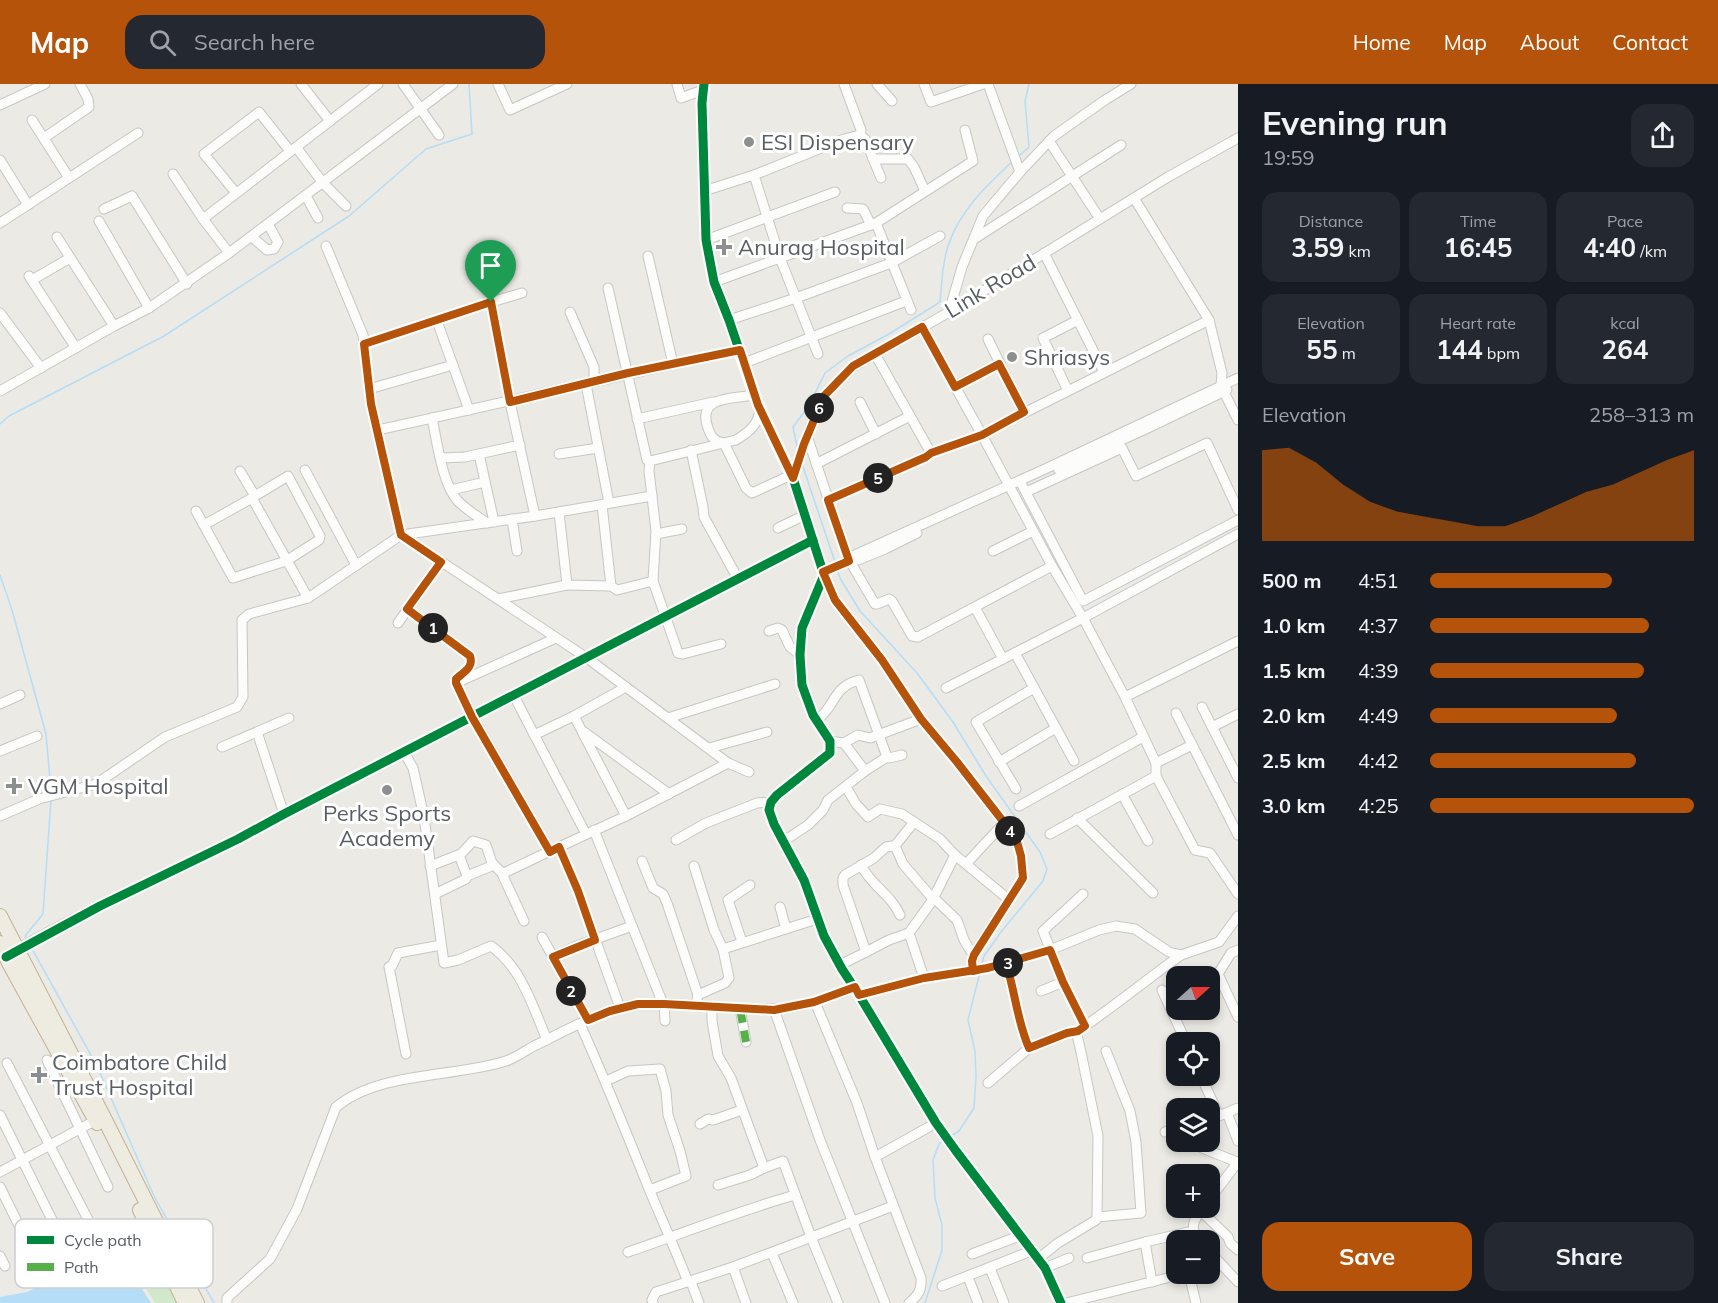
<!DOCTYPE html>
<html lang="en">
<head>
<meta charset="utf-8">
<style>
	:root { --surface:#171b24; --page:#242831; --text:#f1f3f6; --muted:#9ea1a6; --accent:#b45309 }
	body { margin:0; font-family:Mulish,sans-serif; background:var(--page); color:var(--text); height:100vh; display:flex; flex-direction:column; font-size:22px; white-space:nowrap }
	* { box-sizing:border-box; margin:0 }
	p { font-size:20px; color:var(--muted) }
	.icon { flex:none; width:33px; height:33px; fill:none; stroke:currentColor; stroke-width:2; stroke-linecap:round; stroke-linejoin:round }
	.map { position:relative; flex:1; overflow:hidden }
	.side { display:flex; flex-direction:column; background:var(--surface); width:480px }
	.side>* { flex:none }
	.needle { width:39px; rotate:69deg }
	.tools { position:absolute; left:1166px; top:882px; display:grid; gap:12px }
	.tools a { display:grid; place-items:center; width:54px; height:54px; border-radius:12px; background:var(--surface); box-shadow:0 3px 9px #0003; font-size:30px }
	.pin { position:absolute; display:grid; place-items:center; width:51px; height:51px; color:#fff; margin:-62px -26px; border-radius:50% 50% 50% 0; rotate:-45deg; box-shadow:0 0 6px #0007 }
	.pin .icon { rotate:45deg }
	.km { position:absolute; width:30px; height:30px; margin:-15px; border-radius:50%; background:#222; color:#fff; font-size:16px; line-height:30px; text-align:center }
	.round { display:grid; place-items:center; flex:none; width:63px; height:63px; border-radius:18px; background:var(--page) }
	.head { display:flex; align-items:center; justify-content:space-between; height:102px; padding:0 24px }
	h1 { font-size:33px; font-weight:700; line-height:45px }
	.stats { display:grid; grid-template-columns:repeat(3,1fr); gap:9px; height:102px; padding:6px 24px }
	.stats div { display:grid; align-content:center; border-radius:15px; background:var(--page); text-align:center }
	.stats b { font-size:26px; font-weight:700 }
	.stats small { font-size:16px; font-weight:400 }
	.stats p { font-size:16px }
	.chart { height:168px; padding:12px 24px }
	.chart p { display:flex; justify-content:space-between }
	.chart svg { width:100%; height:108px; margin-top:6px; fill:var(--accent); opacity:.7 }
	.cta { display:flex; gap:12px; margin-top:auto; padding:12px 24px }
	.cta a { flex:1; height:69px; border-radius:18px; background:var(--accent); color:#fff; font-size:24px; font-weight:700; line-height:69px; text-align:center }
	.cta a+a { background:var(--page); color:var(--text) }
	ul { padding:0 24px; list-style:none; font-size:20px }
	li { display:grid; grid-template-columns:96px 72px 1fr; align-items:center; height:45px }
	li i { height:15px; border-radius:8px; background:var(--accent) }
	header { display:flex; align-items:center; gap:36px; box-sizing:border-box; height:84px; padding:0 30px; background:var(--accent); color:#fff }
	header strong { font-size:28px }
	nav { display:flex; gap:33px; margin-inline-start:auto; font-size:21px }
	.search { width:420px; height:54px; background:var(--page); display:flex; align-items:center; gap:15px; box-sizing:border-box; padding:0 21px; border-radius:18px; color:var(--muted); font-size:22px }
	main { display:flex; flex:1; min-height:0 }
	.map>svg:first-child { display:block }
</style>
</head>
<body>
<header>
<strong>Map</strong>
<div class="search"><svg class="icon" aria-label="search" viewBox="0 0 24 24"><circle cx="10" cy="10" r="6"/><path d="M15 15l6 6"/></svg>Search here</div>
<nav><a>Home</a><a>Map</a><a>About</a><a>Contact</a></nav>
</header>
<main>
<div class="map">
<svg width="1238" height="1219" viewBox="0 0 1238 1219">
	<rect width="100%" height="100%" fill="#ebeae4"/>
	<polygon fill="#d1e8cd" points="161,1184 180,1219 155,1219 140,1194"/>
	<polygon fill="#b6ddf7" points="122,1159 137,1197 151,1219 0,1219 0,1213 27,1208"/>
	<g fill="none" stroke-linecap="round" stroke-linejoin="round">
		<g stroke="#b6ddf7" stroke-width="1.5">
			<polyline points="1019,72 1029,63 1025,17 1029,0"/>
			<polyline points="0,340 9,332 164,252 349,132 426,65 472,50 469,0"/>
			<path d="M798 367 793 343 808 323 825 289 848 272 889 250 940 218C942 199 942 180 948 162 960 126 986 102 1013 77"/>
			<polyline points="802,380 835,478"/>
			<polyline points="837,486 841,496 860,527 917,589 953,638 986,692 1040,768 1047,785 1043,797 1001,848 984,872 982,881"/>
			<polyline points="0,491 12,526 46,650 51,707"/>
			<polyline points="27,856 25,852 43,830 51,715"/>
			<polyline points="31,863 97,982 154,1112 214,1219"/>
			<polyline points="951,1052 959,1047 974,1024 976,993 975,967 968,936 980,888"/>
			<polyline points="925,1219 942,1166 942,1141 935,1114 933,1076 939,1060 945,1056"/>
		</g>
		<g stroke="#c6c7c5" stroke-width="11">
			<g id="minor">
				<polyline points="301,0 330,37"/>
				<polyline points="403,0 439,51"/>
				<polyline points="498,0 510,26 567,0"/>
				<polyline points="677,0 681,14 703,6"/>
				<polyline points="704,0 702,19 706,156 714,198 729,236 758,321 793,394 824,491 802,544 800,571 802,601 813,631 830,657 830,669 777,711 771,718 769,726 774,740 804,796 824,852 842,885 859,911 936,1039 956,1067 1045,1184 1061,1219"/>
				<polyline points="844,0 861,46 860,51 865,55 881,94"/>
				<polyline points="877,0 892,17"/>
				<polyline points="924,0 931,18 983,0"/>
				<polyline points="988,0 1020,88"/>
				<polyline points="0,21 45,0"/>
				<polyline points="32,36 69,94"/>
				<polyline points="44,54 89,23 88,15 80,0"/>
				<polyline points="1049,57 1100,135"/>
				<polyline points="296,63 323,99 346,122"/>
				<polyline points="873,75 908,75 914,83 925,107"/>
				<polyline points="0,76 28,121"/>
				<polyline points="173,90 203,135"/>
				<polyline points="754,91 780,174 818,270"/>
				<polyline points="704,107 754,91 844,55 860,51"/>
				<polyline points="236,109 204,70 259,28 290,67"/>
				<polyline points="306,112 318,134"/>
				<polyline points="1134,114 1209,236 1222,289 1221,302 1238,336"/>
				<polyline points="847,124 863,125 871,141"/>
				<polyline points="104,125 132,112 187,200"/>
				<polyline points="99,137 149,224"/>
				<polyline points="0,139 138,49"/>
				<polyline points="876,139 911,226"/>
				<polyline points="57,153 114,242"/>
				<polyline points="252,153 267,166 274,165 278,158 268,140"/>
				<polyline points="974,155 1121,61"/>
				<polyline points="706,156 835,108"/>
				<polyline points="326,162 363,251 371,320 401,451 587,574 728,679 626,732 559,763"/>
				<polyline points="229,169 453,0"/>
				<polyline points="1044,169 1104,288"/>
				<polyline points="648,172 673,280"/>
				<polyline points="29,192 76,264"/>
				<polyline points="32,196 70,174"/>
				<polyline points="714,198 876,139 973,77 965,46"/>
				<polyline points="608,204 647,376 650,377"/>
				<polyline points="491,218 522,209"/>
				<polyline points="570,228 594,283 594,298"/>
				<polyline points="949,228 962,183 983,132 1020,88 1054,52 1105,16 1131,0"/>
				<polyline points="0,229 41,284"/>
				<polyline points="729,236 796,214 891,179 940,152"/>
				<polyline points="437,237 469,326"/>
				<polyline points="922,243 982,351 1052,482 1083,534 1125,613 1156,679 1156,692 1195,766 1210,769 1238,810"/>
				<polyline points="364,260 491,218 510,318 535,432 652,412"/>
				<polyline points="875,270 931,369"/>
				<polyline points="744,279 906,217"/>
				<polyline points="586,300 609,419"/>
				<polyline points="955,302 999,280"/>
				<polyline points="369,305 453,281"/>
				<polyline points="0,307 114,242 149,224 229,169 203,135 378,0"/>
				<polyline points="1068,307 1209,236"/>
				<path d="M754 311C734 315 696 311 708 344 711 353 714 357 724 359L746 404 752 409 791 391"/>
				<polyline points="860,318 876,350"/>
				<polyline points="1024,329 1068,307 1043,254 1078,236"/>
				<path d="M432 334C437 358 442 398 457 416 465 425 477 432 487 439"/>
				<polyline points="637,335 713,318"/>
				<path d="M378 346C499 320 619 291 740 266"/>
				<polyline points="807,352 848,474 875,520 877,520 889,515 892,517 912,552 918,553 1052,482"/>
				<polyline points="691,366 703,423 704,433 738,495"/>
				<polyline points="479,370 494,438"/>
				<polyline points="559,370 598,364"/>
				<polyline points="441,374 465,373 520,361"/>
				<polyline points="816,380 910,332"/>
				<polyline points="1058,385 1148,344 1227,306"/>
				<polyline points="305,386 356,481"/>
				<polyline points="240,387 255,412 252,414 308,514"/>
				<polyline points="793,394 810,344 824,312 853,283 949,228 1168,93 1238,54"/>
				<polyline points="1022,401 1083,517 1238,436"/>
				<polyline points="451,406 485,398"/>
				<polyline points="1026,408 1122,364 1136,392 1207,359 1238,426"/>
				<polyline points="828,416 926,373 931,369 982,351 1024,329 988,255"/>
				<polyline points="602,421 611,502 617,506 653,497"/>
				<polyline points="196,427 233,494 286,477 319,456 320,452 288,392 255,412"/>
				<polyline points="559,428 567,501 611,502"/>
				<polyline points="512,435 517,467"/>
				<polyline points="204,441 252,414"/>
				<polyline points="778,444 805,431"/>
				<polyline points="656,450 682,445"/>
				<polyline points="993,467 1033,447"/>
				<polyline points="848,474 1045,385 1238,294"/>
				<polyline points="858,476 885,465 917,449"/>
				<polyline points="823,488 849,477"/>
				<polyline points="824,491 835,516 882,576 921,635 957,678 1016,754 1021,772 1023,794 973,871 972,877 973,887"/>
				<polyline points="498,515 567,501"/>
				<path d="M407 525 470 572C474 583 464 588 456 595V599L473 633 550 767 559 763 578 807 620 924"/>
				<polyline points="977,527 1003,575"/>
				<polyline points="398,539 441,478"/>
				<polyline points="769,547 778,544 782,546 790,563 800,571"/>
				<path d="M721 560 683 570 678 569 675 560 653 497 656 447 649 387 650 377 736 356C749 348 758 341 760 326"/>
				<polyline points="1015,569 1074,677"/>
				<polyline points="456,599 556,554"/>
				<polyline points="946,604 1083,534 1238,450"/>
				<polyline points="514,612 586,750"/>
				<polyline points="1125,613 1238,557"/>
				<polyline points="0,620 20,611"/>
				<polyline points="1202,623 1238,694"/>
				<polyline points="1176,629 1238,751"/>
				<polyline points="668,634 775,600"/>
				<path d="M816 637C837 621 832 603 859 596L887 673"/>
				<polyline points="1212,643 1238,630"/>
				<polyline points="257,648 284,730"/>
				<polyline points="584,648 669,710"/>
				<polyline points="534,651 574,632"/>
				<polyline points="844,659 858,651 870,654 921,635"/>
				<polyline points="222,663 289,634"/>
				<polyline points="709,664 767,648"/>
				<polyline points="0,667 37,652"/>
				<path d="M404 668 413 684 424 733 444 879 458 876 491 862C522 884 533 923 547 956"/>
				<polyline points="999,678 1056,644"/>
				<polyline points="728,679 749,688"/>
				<polyline points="1156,679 1192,661"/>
				<polyline points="865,687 887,673 889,674 902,671"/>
				<polyline points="846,703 856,720 868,733 880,725 902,730 940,755 955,771 1008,815"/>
				<polyline points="1016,705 976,638 1034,604"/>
				<polyline points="1122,710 1148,757"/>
				<polyline points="1019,722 1143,653"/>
				<polyline points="0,732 39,715 96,700 165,653 237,623 243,613 242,536 249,530 308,514 401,451 535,432"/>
				<polyline points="626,732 574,632 626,603"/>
				<polyline points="1077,734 1153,809"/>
				<polyline points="594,746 663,920"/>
				<polyline points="1050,750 1156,692"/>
				<polyline points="676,756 706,739 757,719 771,718"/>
				<polyline points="784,757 808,741 823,726 828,716 865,687 844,659 830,657"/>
				<polyline points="894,763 914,738"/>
				<polyline points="459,771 467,792"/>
				<polyline points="642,777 653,804 663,810 667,819 698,911"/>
				<polyline points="966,780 1004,739"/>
				<path d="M861 781C872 803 890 809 900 831"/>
				<polyline points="430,782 461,770 473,757 486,761 492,779 504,791"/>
				<polyline points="694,782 714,846 723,865"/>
				<polyline points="435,810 466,795 467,792 494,781"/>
				<polyline points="1083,810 1043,847 1063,898 1085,942"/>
				<polyline points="934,814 957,836 964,856 973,871"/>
				<polyline points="780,823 786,845"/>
				<polyline points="524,837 503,792 504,789 550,767"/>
				<polyline points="542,853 588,936"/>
				<polyline points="742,858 728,816 750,801"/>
				<polyline points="1238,866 1231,869 1218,890 1238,933"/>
				<path d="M13 868C100 817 195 779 284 730L813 456"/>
				<polyline points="866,868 889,856 909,849"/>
				<polyline points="553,873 579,861 632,842"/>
				<polyline points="840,881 866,868 843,801 843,794 845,791 874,774 886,763 893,762 896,764 903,780 933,815"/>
				<polyline points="924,894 909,849 932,817 955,771"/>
				<polyline points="1162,906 1186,958"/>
				<polyline points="1041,907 1063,898"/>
				<polyline points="859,911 924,894 988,884 1050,866 1099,846 1116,842 1135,845 1169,868 1181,871 1219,858 1238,832"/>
				<path d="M815 918 857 1019 875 1073 921 1194C922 1206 918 1212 909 1219"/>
				<polyline points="664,920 665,937"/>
				<polyline points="696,921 698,911 725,899 729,894 723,865 817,835"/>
				<polyline points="712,923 712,937 718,972 731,994 764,1084 783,1077 811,1153 838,1219"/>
				<polyline points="740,924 746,958"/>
				<polyline points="774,925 820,1056 885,1219"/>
				<path d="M580 940C605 995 627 1050 649 1105 662 1136 676 1167 688 1198"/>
				<polyline points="1029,964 1067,949 1078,947"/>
				<polyline points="406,970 389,883 392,882 398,869 441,861"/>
				<polyline points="47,976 108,1103"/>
				<polyline points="7,979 94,1147"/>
				<polyline points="1201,992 1219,1032 1238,1024"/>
				<polyline points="606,997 628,987 660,985 666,1007 668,1031 680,1067 686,1092 650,1106"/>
				<path d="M988 999 1029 964C1017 938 1015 907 1006 879"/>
				<polyline points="1227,1029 1238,1057"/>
				<polyline points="0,1031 61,1154"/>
				<polyline points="700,1040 708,1035 713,1036 742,1026"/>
				<polyline points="1165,1048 1176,1043"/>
				<polyline points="1187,1058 1237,1078"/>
				<polyline points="875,1073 936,1039"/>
				<polyline points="0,1088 96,1036"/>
				<polyline points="718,1101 750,1091 764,1084"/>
				<polyline points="0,1103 35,1174"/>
				<polyline points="1209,1116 1238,1078"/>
				<polyline points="1201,1127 1228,1153 1230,1159 1238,1166"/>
				<polyline points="1097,1133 1141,1129 1136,1058 1130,1027 1106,967"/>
				<path d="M1198 1156C1189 1142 1194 1136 1203 1124"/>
				<polyline points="1145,1158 1189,1148"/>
				<polyline points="1209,1167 1238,1198"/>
				<path d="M628 1168C684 1149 738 1127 795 1111"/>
				<polyline points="772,1169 793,1219"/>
				<polyline points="972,1170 1019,1152"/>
				<polyline points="0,1172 5,1182"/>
				<polyline points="1087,1174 1145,1158 1152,1198"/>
				<path d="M1038 1175 1058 1159 1096 1136 1097 1133 1098 1052 1081 968 1077 951 1078 947C1113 923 1146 896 1181 871"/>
				<polyline points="733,1183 746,1219"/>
				<polyline points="990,1184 1004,1219"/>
				<polyline points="1045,1184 1069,1174"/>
				<polyline points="1189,1190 1196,1219"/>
				<polyline points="968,1193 978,1219"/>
				<polyline points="691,1198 699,1219"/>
				<polyline points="942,1202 1031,1167"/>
				<path d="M227 1219V1214L270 1175 297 1125 336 1023C380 987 453 994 506 977 515 974 525 967 534 962 563 948 607 923 639 920 683 917 727 926 771 925 800 925 828 913 855 904"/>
				<polyline points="653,1219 652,1216 656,1208 733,1183 893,1122"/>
				<polyline points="1066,1219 1167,1194"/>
			</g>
		</g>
		<g stroke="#c2b291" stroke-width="16">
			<g id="highway">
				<polyline points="0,832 103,1032 197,1219"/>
				<polyline points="0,859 9,879 97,1039"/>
				<polyline points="140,1126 185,1219"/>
			</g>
		</g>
		<use href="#minor" stroke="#fcfcfb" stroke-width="9"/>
		<use href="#highway" stroke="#eeebe0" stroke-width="14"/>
		<polyline stroke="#58b04a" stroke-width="8" stroke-dasharray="15 8" stroke-linecap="butt" points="740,924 746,958"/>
		<g stroke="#fff" stroke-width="13">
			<g id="cycleway">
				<polyline points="704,0 702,19 706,156 714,198 729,236 758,321 793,394 824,491 802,544 800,571 802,601 813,631 830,657 830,669 777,711 771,718 769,726 774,740 804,796 824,852 842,885 859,911 936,1039 956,1067 1045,1184 1061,1219"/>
				<polyline points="6,873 100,822 238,755 284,730 813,456"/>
			</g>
		</g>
		<use href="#cycleway" stroke="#00873e" stroke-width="9"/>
	</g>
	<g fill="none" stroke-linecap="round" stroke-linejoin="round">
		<g stroke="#fff" stroke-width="12">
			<path id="route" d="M491 218 364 260 371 320 401 451 441 478 407 525 470 572C474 583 464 588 456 595V599L472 633 550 768 559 763 578 807 595 856 553 873 588 936 610 927 638 920H664L774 926 814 918 855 903 859 911 924 894 988 884 1050 866 1063 898 1085 942 1078 947 1067 949 1029 964C1017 937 1015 907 1006 879 995 882 984 885 973 887L972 877 974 871 1023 794 1021 772 1016 754 957 678 921 635 882 576 835 516 823 488 849 477 828 416 926 373 931 369 982 351 1024 328 999 280 955 303 922 243 853 282 824 312 804 360 793 394 758 321 740 266 628 289 510 318 491 218"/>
		</g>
		<use href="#route" stroke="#b45309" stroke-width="8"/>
	</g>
	<g fill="#8c8f90" stroke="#fff" stroke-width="2">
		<circle cx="749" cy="58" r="6"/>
		<path d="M721 154h6v6h6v6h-6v6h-6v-6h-6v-6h6z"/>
		<circle cx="1012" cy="273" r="6"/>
		<path d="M11 693h6v6h6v6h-6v6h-6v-6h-6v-6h6z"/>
		<circle cx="387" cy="706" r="6"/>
		<path d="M36 982h6v6h6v6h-6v6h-6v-6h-6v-6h6z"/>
	</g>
	<g text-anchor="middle" stroke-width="6" stroke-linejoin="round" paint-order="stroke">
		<g font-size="22" fill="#595e63" stroke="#fff" text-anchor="start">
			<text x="761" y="66">ESI Dispensary</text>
			<text x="738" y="171">Anurag Hospital</text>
			<text x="1024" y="281">Shriasys</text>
			<text x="28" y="710">VGM Hospital</text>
			<text x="387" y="737" text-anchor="middle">Perks Sports<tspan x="387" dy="25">Academy</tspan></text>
			<text x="52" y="986">Coimbatore Child<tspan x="52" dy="25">Trust Hospital</tspan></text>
		</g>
		<g font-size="22" fill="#595e63" stroke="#fff">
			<text transform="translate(990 202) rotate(-31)" y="8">Link Road</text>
		</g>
	</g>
	<rect x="15" y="1135" width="198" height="69" rx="9" fill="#fff" stroke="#cdcfd0" stroke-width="1.5"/>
	<rect x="27" y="1152" width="27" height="8" fill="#00873e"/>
	<rect x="27" y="1179" width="27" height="8" fill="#58b04a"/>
	<g font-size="16" fill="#595e63">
		<text x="64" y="1162">Cycle path</text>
		<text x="64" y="1189">Path</text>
	</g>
</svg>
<div class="tools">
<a><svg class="needle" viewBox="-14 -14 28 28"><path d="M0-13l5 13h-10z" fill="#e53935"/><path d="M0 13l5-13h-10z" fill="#9ea1a6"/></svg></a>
<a><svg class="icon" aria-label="locate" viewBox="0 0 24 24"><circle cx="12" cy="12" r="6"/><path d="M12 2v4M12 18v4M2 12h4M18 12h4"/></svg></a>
<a><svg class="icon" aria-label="layers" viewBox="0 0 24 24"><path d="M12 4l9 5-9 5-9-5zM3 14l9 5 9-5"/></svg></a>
<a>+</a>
<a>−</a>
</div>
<div class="pin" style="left:491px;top:218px;background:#1e9e55"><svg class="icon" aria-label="arrive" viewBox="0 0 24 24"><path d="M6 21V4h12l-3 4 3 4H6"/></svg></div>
<b class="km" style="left:433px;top:544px">1</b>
<b class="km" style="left:571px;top:907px">2</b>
<b class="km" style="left:1008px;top:879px">3</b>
<b class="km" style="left:1010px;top:747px">4</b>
<b class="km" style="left:878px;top:394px">5</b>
<b class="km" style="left:819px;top:324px">6</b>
</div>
<section class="side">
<div class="head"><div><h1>Evening run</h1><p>19:59</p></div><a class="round"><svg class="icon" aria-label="share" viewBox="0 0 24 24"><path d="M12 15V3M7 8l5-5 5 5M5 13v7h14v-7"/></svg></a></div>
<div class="stats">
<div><p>Distance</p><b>3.59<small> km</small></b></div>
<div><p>Time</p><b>16:45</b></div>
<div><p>Pace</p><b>4:40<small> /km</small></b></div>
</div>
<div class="stats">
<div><p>Elevation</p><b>55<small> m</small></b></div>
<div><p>Heart rate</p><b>144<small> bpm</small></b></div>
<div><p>kcal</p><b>264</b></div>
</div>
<div class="chart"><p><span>Elevation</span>258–313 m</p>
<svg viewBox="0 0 160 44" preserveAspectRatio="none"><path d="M0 44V7L10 6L20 12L30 21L40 28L50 32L60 34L70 36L80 38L90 38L100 34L110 29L120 24L130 21L140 16L150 11L160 7V44z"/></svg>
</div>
<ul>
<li><b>500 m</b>4:51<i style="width:69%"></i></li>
<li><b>1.0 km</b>4:37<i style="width:83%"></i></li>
<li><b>1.5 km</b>4:39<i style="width:81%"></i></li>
<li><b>2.0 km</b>4:49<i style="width:71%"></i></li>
<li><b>2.5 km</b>4:42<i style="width:78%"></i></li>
<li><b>3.0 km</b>4:25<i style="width:100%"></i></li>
</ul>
<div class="cta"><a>Save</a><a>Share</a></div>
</section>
</main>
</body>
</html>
